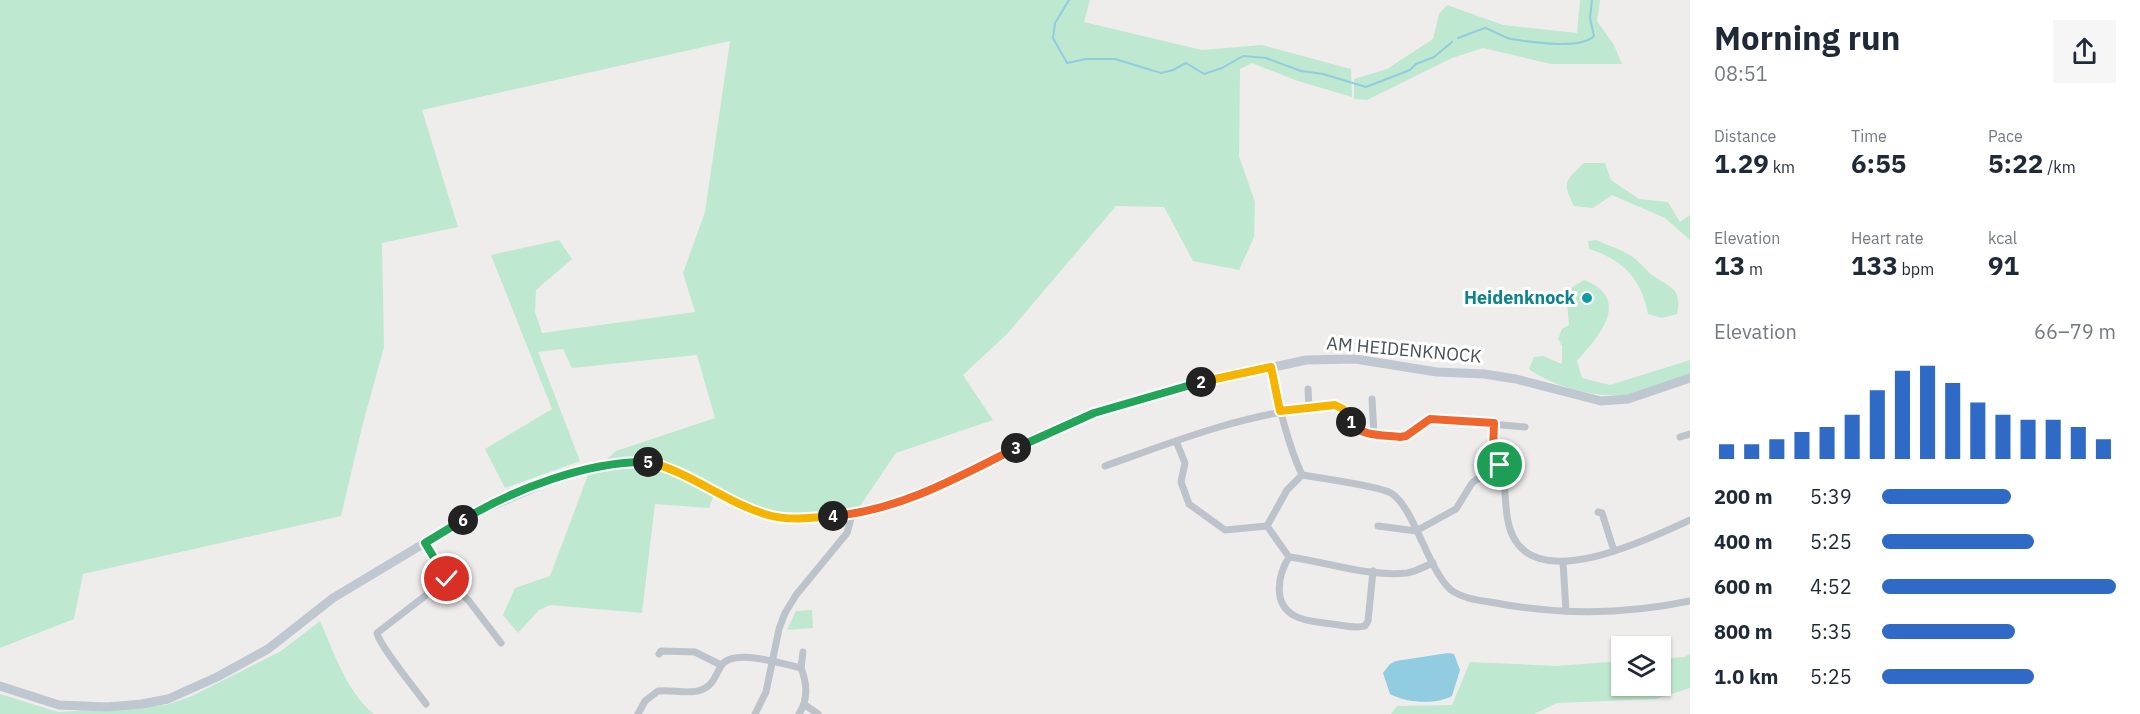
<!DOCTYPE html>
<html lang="en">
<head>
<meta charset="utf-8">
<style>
	:root { --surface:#fff; --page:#f6f6f7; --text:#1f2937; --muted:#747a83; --accent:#2f6bc6 }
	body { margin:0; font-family:"IBM Plex Sans",sans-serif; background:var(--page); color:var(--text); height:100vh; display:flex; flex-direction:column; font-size:22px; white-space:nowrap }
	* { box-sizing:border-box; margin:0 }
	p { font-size:20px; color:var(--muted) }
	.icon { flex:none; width:33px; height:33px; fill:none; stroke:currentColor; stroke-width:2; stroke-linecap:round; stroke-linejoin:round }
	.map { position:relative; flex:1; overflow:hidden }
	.details { display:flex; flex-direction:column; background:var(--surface); width:450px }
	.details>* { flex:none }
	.tools { position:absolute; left:1611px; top:636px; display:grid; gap:12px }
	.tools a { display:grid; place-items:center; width:60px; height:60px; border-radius:0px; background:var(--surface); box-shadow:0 2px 4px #0004; font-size:30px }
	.pin { position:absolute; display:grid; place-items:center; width:51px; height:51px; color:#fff; margin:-26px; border:3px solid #fff; border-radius:50%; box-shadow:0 2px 6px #0007 }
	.km { position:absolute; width:30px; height:30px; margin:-15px; border-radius:50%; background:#222; color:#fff; font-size:16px; line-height:30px; text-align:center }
	.round { display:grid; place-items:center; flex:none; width:63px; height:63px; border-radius:0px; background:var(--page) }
	.headline { display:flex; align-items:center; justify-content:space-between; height:102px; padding:0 24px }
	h1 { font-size:33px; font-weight:800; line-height:45px }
	.stats { display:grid; grid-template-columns:repeat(3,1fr); gap:9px; height:102px; padding:6px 24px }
	.stats div { display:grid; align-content:center }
	.stats b { font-size:26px; font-weight:800 }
	.stats small { font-size:16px; font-weight:400 }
	.stats p { font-size:16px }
	.chart { height:168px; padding:12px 24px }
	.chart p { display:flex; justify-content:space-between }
	.chart svg { width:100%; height:108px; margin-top:6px; stroke:var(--accent); stroke-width:6 }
	ul { padding:0 24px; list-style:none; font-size:20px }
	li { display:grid; grid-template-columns:96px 72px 1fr; align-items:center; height:45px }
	li i { height:15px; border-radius:8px; background:var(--accent) }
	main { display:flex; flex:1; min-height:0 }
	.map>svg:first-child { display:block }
</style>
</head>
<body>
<main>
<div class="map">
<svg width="1690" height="714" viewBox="0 0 1690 714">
	<rect width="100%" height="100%" fill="#efecec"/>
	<g fill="#bfe8d0">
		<polygon points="0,0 1090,0 1084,22 1202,50 1262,45 1351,69 1352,97 1295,80 1252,63 1240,69 1239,156 1255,202 1254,237 1239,270 1193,261 1164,207 1116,206 1008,333 963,375 993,420 896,453 860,506 811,515 772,513 716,488 709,508 655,504 642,613 550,605 539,610 518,633 503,615 515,588 550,576 588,475 616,451 715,418 697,355 572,368 563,349 538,352 580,461 505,488 485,449 552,409 491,255 559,240 572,259 536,290 535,312 542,333 695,312 683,273 705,212 730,41 422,110 458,227 382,243 384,347 362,427 341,516 83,574 74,619 0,648"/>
		<polygon points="1580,0 1600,0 1597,21 1614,45 1622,64 1551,64 1483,48 1452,58 1367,100 1354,99 1354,79 1387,69 1433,39 1439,14 1447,5 1503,25 1577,33"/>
		<path d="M1584 163H1605L1611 180 1639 199 1668 202 1680 222 1690 215V240L1665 218 1612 195 1593 208 1574 206C1562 182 1565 181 1584 163Z"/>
		<path d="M1596 240C1607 245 1621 249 1631 256 1639 261 1645 269 1652 275 1669 287 1683 288 1677 314L1662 318 1648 314C1641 278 1623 260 1589 249L1588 241Z"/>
		<path d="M1584 280C1632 299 1600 335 1577 361L1582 378 1610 385 1690 360V378C1671 383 1651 390 1631 394 1602 400 1553 387 1529 369L1534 357 1543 356 1562 364V346L1558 339 1562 329 1569 325 1567 304 1571 288Z"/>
		<polygon points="812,610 813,628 787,630 796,611"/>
		<path d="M320 621C334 652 347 693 374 714H0V694L58 712 166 705 192 696 281 651Z"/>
		<polygon points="1690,654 1690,688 1656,699 1557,703 1534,714 1391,714 1397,706 1452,705 1470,662 1556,666 1621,661 1622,686 1660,686 1661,659 1684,657"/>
	</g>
	<path fill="#91cce0" d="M1448 653 1454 654 1460 670 1452 696C1436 705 1406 703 1390 694L1383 673 1390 664 1396 661Z"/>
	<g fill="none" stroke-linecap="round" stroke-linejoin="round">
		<g stroke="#91cce0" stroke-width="2">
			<polyline points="1069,0 1055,23 1053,38 1067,63 1086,59 1115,59 1161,73 1173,70 1186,63 1204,74 1222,68 1243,56 1266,58 1301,71 1323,74 1366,87 1410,70 1416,64 1434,57 1452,42"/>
			<path d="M1458 38 1485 28C1494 31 1503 37 1511 39 1531 42 1580 50 1594 36L1590 18 1592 0"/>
		</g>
		<g stroke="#bcc3ca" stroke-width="7">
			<path d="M1271 367C1279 404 1286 440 1302 475 1320 478 1379 486 1391 493 1414 507 1428 570 1451 590 1462 598 1477 600 1490 602 1556 615 1624 615 1690 601"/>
			<polyline points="1308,389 1309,408"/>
			<polyline points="1372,399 1374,434"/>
			<path d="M1494 424C1493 432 1491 443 1493 451 1496 462 1502 469 1504 481 1506 500 1505 524 1515 540 1545 590 1651 538 1690 520"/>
			<polyline points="1680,437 1690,434"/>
			<polyline points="1176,441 1185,463 1181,482 1189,504 1225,530 1267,526"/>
			<path d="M1105 466C1173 442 1235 417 1308 408 1319 407 1333 402 1343 409L1354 428 1370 433 1400 437C1414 435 1421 421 1435 419L1525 427"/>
			<polyline points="1598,512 1602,513 1614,551"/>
			<polyline points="1267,526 1287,490 1302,475"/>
			<polyline points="1267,526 1289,557"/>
			<polyline points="1378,526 1416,531 1456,509 1472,483 1477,479 1503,476"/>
			<polyline points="425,543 447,579 469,601 501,643"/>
			<path d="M1289 557C1278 575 1272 604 1295 616 1306 622 1320 622 1332 624 1343 625 1355 629 1365 626L1368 621 1373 571"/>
			<path d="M1289 557C1328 562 1367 577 1407 573 1415 572 1425 566 1433 563"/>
			<polyline points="1563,562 1566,611"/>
			<polyline points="659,654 661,651 695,652 721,665"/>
			<polyline points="801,668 803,652"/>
			<path d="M426 704C416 690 379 645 377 633L447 579"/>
			<polyline points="805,705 818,714"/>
			<path d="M638 714 645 701 658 691C672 689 688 695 701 690 713 686 715 676 721 666 732 647 782 664 801 668 807 683 808 700 799 714"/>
			<polyline points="755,714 766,692 779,629 785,613 796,595 847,533 852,515"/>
		</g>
		<polyline stroke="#bfc7d1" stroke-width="9" points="0,686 59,705 107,707 142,704 168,699 217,677 268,649 333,598 473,514 566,474 615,464 647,462 667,466 738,504 770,516 806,518 852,515 905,500 1094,413 1186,386 1306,360 1355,359 1437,372 1484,374 1516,379 1601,401 1628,399 1690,378"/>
	</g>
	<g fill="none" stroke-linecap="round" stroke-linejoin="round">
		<g stroke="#fff" stroke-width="12">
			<path id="split-1" d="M1351 422C1359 437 1386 435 1400 437L1406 436 1430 419 1494 423 1493 450 1500 465"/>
		</g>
		<g stroke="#fff" stroke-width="12">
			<polyline id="split-2" points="1201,382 1271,367 1280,411 1335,405 1343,409 1351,422"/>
		</g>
		<g stroke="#fff" stroke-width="12">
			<polyline id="split-3" points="1016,448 1094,413 1201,382"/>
		</g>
		<g stroke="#fff" stroke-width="12">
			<path id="split-4" d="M833 516C898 511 959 477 1016 448"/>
		</g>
		<g stroke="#fff" stroke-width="12">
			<path id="split-5" d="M648 462C691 472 726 503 768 515 788 521 813 518 833 516"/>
		</g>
		<g stroke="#fff" stroke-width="12">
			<path id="split-6" d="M463 520C514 489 588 461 648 462"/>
		</g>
		<g stroke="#fff" stroke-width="12">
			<polyline id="split-7" points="447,579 425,543 463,520"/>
		</g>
		<use href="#split-1" stroke="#f0652b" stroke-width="8"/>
		<use href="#split-2" stroke="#f5b400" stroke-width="8"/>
		<use href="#split-3" stroke="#22a559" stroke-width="8"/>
		<use href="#split-4" stroke="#f0652b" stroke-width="8"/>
		<use href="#split-5" stroke="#f5b400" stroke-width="8"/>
		<use href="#split-6" stroke="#22a559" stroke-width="8"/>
		<use href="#split-7" stroke="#22a559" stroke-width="8"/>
	</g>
	<circle fill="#0f9aa8" stroke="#fff" stroke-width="2" cx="1587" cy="298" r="6"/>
	<g text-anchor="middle" stroke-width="6" stroke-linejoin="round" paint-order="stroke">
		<g font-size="18" font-weight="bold" fill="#0d838f" stroke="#fff" text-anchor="end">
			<text x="1575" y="304">Heidenknock</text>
		</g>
		<g font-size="18" fill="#474f57" stroke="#fff">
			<text transform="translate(1404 350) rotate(5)" y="6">AM HEIDENKNOCK</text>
		</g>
	</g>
</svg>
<div class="tools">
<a><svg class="icon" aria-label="layers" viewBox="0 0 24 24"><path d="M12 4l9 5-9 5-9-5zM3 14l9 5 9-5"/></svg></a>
</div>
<div class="pin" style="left:1500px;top:465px;background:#1e9e55"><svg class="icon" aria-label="arrive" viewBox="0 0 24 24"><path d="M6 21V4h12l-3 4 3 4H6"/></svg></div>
<div class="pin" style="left:447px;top:579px;background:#d93025"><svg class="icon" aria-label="check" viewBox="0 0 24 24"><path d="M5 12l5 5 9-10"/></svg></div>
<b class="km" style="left:1351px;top:422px">1</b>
<b class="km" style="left:1201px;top:382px">2</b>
<b class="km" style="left:1016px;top:448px">3</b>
<b class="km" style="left:833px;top:516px">4</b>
<b class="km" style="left:648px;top:462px">5</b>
<b class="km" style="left:463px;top:520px">6</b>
</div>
<section class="details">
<div class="headline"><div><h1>Morning run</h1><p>08:51</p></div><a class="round"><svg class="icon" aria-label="share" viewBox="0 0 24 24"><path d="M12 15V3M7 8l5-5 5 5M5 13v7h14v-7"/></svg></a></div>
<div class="stats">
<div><p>Distance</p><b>1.29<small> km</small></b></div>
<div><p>Time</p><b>6:55</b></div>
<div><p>Pace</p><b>5:22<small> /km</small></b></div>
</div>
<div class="stats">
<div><p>Elevation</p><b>13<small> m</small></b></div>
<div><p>Heart rate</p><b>133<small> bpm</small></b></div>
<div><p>kcal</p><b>91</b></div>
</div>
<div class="chart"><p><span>Elevation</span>66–79 m</p>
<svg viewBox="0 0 160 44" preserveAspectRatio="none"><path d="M5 44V38M15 44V38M25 44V36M35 44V33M45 44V31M55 44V26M65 44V16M75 44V8M85 44V6M95 44V13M105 44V21M115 44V26M125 44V28M135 44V28M145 44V31M155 44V36"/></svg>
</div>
<ul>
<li><b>200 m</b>5:39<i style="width:55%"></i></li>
<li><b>400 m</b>5:25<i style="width:65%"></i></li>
<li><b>600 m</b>4:52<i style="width:100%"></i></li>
<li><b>800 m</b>5:35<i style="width:57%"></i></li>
<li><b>1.0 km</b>5:25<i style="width:65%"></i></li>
</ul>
</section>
</main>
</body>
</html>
